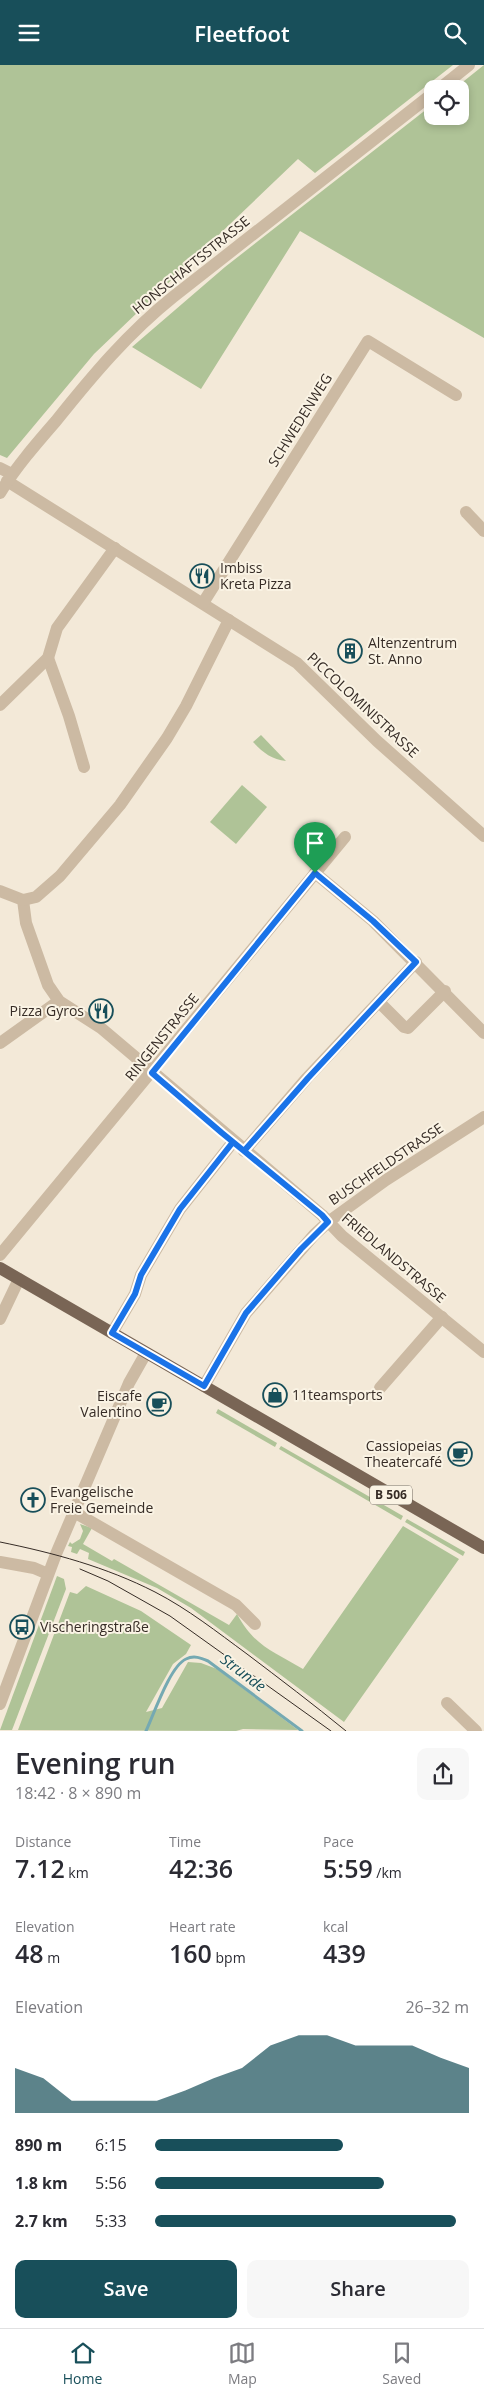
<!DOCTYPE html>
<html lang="en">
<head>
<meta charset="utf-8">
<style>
	:root { --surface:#fff; --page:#f7f7f7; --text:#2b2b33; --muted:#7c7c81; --line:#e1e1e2; --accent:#184f5a }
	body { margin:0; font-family:"Open Sans",sans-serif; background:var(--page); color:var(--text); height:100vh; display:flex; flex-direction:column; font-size:19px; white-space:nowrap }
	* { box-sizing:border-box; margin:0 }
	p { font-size:16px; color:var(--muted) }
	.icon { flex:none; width:28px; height:28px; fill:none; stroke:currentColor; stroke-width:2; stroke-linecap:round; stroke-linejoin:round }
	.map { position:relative; height:1666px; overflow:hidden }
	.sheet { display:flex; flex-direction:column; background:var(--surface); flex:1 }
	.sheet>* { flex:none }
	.fabs { position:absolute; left:424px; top:15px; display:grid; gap:10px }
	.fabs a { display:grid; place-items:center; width:45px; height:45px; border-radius:10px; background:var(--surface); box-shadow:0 2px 8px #0003; font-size:25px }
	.pin { position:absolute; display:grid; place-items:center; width:42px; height:42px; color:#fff; margin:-51px -21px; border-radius:50% 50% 50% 0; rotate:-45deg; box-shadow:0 0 5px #0007 }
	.pin .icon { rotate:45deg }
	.round { display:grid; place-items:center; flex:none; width:52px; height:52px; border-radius:10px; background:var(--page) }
	.head { display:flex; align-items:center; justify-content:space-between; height:85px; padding:0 15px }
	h1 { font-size:28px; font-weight:600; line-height:38px }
	.stats { display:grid; grid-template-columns:repeat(3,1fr); gap:8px; height:85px; padding:5px 15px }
	.stats div { display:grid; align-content:center }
	.stats b { font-size:25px; font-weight:600 }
	.stats small { font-size:14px; font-weight:400 }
	.stats p { font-size:14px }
	.chart { height:140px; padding:10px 15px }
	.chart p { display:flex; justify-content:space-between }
	.chart svg { width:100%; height:90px; margin-top:5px; fill:var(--accent); opacity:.7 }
	.primary-button { display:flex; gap:10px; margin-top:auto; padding:10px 15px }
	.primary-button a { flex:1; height:58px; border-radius:10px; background:var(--accent); color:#fff; font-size:20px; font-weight:600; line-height:58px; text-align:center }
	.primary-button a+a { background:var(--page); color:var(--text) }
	ul { padding:0 15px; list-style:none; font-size:16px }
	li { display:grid; grid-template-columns:80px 60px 1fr; align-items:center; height:38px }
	li i { height:12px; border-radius:6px; background:var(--accent) }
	header { display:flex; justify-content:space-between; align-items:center; height:65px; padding:0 15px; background:var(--accent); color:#fff; font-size:22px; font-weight:600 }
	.menu { display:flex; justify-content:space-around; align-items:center; height:70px; border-top:1px solid var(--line); background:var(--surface); font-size:14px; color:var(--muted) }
	.menu a { display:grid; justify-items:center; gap:2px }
	.menu .active { color:var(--accent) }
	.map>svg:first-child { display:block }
</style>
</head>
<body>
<header><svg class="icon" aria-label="menu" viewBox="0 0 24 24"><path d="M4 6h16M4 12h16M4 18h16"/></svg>Fleetfoot<svg class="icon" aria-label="search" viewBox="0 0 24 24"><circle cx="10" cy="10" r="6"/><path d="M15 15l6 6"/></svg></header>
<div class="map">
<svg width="484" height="1666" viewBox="0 0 484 1666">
	<rect width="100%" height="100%" fill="#f3e9d8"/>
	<g fill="#afc397">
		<polygon points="0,0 453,0 315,108 298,94 94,289 7,393 0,390"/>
		<polygon points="484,0 484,273 300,166 201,324 132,282 225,202 432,40 432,51 460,51 460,24 454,24"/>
		<path d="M261 670 286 696C272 695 262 687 253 677Z"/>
		<polygon points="242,720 267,742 236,779 210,757"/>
		<polygon points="218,1344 277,1378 275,1382 216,1348"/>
		<polygon points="281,1381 403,1451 401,1455 279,1384"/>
		<polygon points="407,1454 465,1487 463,1491 405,1457"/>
		<path d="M80 1459 92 1463 83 1479 112 1496 114 1494 229 1560 237 1549C254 1581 273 1586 303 1604L403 1461 459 1494 344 1657 191 1543 157 1523 88 1494 89 1488 80 1484 77 1489 71 1487 72 1482 68 1481 70 1477 72 1479 80 1474 83 1466Z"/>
		<polygon points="57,1511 64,1514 66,1524 12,1665 0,1665"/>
		<polygon points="86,1521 141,1546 191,1580 186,1589 173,1599 146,1647 162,1643 188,1597 201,1598 217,1604 298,1665 243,1664 236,1666 18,1665 70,1527 77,1529"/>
	</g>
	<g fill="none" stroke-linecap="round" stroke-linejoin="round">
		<path stroke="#75a9b2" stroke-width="3" d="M146 1666C154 1649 170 1601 186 1594 194 1590 201 1593 208 1596L302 1666"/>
		<g stroke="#ccbaa3" stroke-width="12">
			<polyline points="439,24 469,0"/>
			<polyline points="0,403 12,409"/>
			<polyline points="7,416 297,598 377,676 484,771"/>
			<path d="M0 428C16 402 36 379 56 356 92 311 128 268 173 232L432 29"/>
			<polyline points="466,447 484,466"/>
			<polyline points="203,538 368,276 456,330"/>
			<polyline points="48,593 69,651 84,702"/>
			<polyline points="0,640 48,593 57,563 115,483"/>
			<polyline points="315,808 373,856 484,968"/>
			<polyline points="0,826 23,835 26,858 48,920 59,936 101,963 322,1150 342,1171 484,1287"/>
			<polyline points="23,835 36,832 60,811 120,740 167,673 186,641 229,555"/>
			<polyline points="379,937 404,962 408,963 445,926"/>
			<polyline points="0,978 59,936"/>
			<polyline points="244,1086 307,1013 416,897"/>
			<polyline points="0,1190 345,772"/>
			<polyline points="0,1254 19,1214"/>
			<polyline points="112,1268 135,1229 141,1210 180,1144 233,1077"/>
			<polyline points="204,1321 246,1248 314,1170 328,1157 386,1115 484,1052"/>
			<polyline points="380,1323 442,1252"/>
			<polyline points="74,1447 236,1540 255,1559"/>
			<polyline points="0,1497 34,1503 48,1509"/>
			<polyline points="447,1638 476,1666"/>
			<polyline points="0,1639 56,1489 129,1318 146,1288"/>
		</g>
		<polyline stroke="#796555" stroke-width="12" points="0,1203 484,1483"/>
		<g stroke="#362c26" stroke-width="1">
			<path d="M0 1477C54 1488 106 1502 155 1527 188 1544 217 1567 247 1589 280 1614 313 1639 346 1666"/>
			<polyline points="80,1504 108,1516 170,1551 331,1666"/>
		</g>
	</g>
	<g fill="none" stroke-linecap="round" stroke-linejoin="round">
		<g stroke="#fff" stroke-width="10">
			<polyline id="route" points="315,808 152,1008 222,1068 244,1086 322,1150 328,1157 301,1184 246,1248 204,1321 112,1268 135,1229 141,1210 180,1144 233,1077 244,1086 308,1013 416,897 373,856 315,808"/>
		</g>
		<use href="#route" stroke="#1a73e8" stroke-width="6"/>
	</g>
	<defs>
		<g id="restaurant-ring" transform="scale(1.25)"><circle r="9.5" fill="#faf3e4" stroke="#184f5a" stroke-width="1.5"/><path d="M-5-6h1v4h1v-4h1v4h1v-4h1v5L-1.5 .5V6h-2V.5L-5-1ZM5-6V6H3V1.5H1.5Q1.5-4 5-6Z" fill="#184f5a"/></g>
		<g id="building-ring" transform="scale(1.25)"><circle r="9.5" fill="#faf3e4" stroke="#184f5a" stroke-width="1.5"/><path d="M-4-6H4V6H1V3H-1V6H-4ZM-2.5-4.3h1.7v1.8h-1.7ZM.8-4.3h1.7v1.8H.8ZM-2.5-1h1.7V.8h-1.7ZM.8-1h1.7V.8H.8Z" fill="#184f5a"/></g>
		<g id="shop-ring" transform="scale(1.25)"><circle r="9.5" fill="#faf3e4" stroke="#184f5a" stroke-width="1.5"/><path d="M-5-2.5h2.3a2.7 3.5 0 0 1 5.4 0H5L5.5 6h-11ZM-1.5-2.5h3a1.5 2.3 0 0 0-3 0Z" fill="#184f5a"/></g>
		<g id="cafe-ring" transform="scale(1.25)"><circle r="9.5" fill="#faf3e4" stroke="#184f5a" stroke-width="1.5"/><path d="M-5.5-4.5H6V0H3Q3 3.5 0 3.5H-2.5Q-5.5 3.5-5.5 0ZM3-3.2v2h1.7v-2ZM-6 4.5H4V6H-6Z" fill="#184f5a"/></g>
		<g id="church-ring" transform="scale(1.25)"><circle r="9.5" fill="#faf3e4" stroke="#184f5a" stroke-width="1.5"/><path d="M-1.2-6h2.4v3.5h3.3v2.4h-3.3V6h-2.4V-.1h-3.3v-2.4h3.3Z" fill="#184f5a"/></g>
		<g id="bus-ring" transform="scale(1.25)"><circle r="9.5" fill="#faf3e4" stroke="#184f5a" stroke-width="1.5"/><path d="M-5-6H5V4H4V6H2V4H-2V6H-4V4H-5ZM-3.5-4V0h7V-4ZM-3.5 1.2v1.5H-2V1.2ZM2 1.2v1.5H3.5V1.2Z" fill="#184f5a"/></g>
	</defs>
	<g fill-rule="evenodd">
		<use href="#restaurant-ring" x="202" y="511"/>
		<use href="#building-ring" x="350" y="586"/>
		<use href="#restaurant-ring" x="101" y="946"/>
		<use href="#shop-ring" x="275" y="1330"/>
		<use href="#cafe-ring" x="159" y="1339"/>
		<use href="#cafe-ring" x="460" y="1389"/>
		<use href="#church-ring" x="33" y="1435"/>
		<use href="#bus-ring" x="22" y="1562"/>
	</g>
	<g text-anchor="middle" stroke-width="4" stroke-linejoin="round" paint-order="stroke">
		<rect fill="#faf3e4" stroke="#71685f" stroke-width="1" x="370" y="1420.5" width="42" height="19" rx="4"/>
		<g font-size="12" font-weight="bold" fill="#362c26">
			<text x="391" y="1434">B 506</text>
		</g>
		<g font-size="14" fill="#362c26" stroke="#faf3e4">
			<text transform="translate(191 200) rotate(-39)" y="5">HONSCHAFTSSTRASSE</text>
			<text transform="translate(300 355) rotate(-58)" y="5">SCHWEDENWEG</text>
			<text transform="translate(363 640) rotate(43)" y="5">PICCOLOMINISTRASSE</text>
			<text transform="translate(162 972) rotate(-51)" y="5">RINGENSTRASSE</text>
			<text transform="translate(386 1099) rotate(-34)" y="5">BUSCHFELDSTRASSE</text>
			<text transform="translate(394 1193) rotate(40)" y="5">FRIEDLANDSTRASSE</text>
		</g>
		<g font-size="14" fill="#362c26" stroke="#faf3e4" text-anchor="start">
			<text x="220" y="508">Imbiss<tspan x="220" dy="16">Kreta Pizza</tspan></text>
			<text x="368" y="583">Altenzentrum<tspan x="368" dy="16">St. Anno</tspan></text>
			<text x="84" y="951" text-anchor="end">Pizza Gyros</text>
			<text x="292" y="1335">11teamsports</text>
			<text x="142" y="1336" text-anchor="end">Eiscafe<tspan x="142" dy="16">Valentino</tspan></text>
			<text x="442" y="1386" text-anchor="end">Cassiopeias<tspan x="442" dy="16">Theatercafé</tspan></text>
			<text x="50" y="1432">Evangelische<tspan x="50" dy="16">Freie Gemeinde</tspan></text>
			<text x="40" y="1567">Vischeringstraße</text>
		</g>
		<g font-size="15" font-style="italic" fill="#184f5a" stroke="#faf3e4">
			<text transform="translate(243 1608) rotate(37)" y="5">Strunde</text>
		</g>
	</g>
</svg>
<div class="fabs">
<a><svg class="icon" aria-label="locate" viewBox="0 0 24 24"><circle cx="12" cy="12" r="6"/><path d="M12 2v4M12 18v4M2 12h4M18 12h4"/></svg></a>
</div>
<div class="pin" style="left:315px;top:808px;background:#1e9e55"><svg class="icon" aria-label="arrive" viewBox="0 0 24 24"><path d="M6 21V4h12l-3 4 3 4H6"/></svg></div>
</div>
<section class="sheet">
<div class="head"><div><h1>Evening run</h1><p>18:42 · 8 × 890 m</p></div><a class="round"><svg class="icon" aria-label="share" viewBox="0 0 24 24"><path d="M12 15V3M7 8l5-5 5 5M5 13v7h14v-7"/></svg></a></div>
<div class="stats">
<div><p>Distance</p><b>7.12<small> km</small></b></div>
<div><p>Time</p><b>42:36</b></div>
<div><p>Pace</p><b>5:59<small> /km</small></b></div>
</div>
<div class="stats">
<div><p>Elevation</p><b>48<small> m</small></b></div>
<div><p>Heart rate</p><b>160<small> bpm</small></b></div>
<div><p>kcal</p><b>439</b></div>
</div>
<div class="chart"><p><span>Elevation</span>26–32 m</p>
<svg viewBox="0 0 160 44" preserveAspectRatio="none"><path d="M0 44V22L10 27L20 38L30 38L40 38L50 38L60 33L70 27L80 22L90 11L100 6L110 6L120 11L130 11L140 11L150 17L160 22V44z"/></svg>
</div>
<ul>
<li><b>890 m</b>6:15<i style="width:60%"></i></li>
<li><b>1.8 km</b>5:56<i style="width:73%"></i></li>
<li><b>2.7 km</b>5:33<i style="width:96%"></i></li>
</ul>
<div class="primary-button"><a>Save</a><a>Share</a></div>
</section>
<nav class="menu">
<a class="active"><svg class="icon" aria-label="home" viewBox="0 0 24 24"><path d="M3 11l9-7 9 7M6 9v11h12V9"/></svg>Home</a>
<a><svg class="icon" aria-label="map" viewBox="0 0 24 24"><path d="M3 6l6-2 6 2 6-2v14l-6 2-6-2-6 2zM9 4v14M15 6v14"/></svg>Map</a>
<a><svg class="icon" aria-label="saved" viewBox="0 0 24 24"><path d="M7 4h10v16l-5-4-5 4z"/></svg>Saved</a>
</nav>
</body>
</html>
